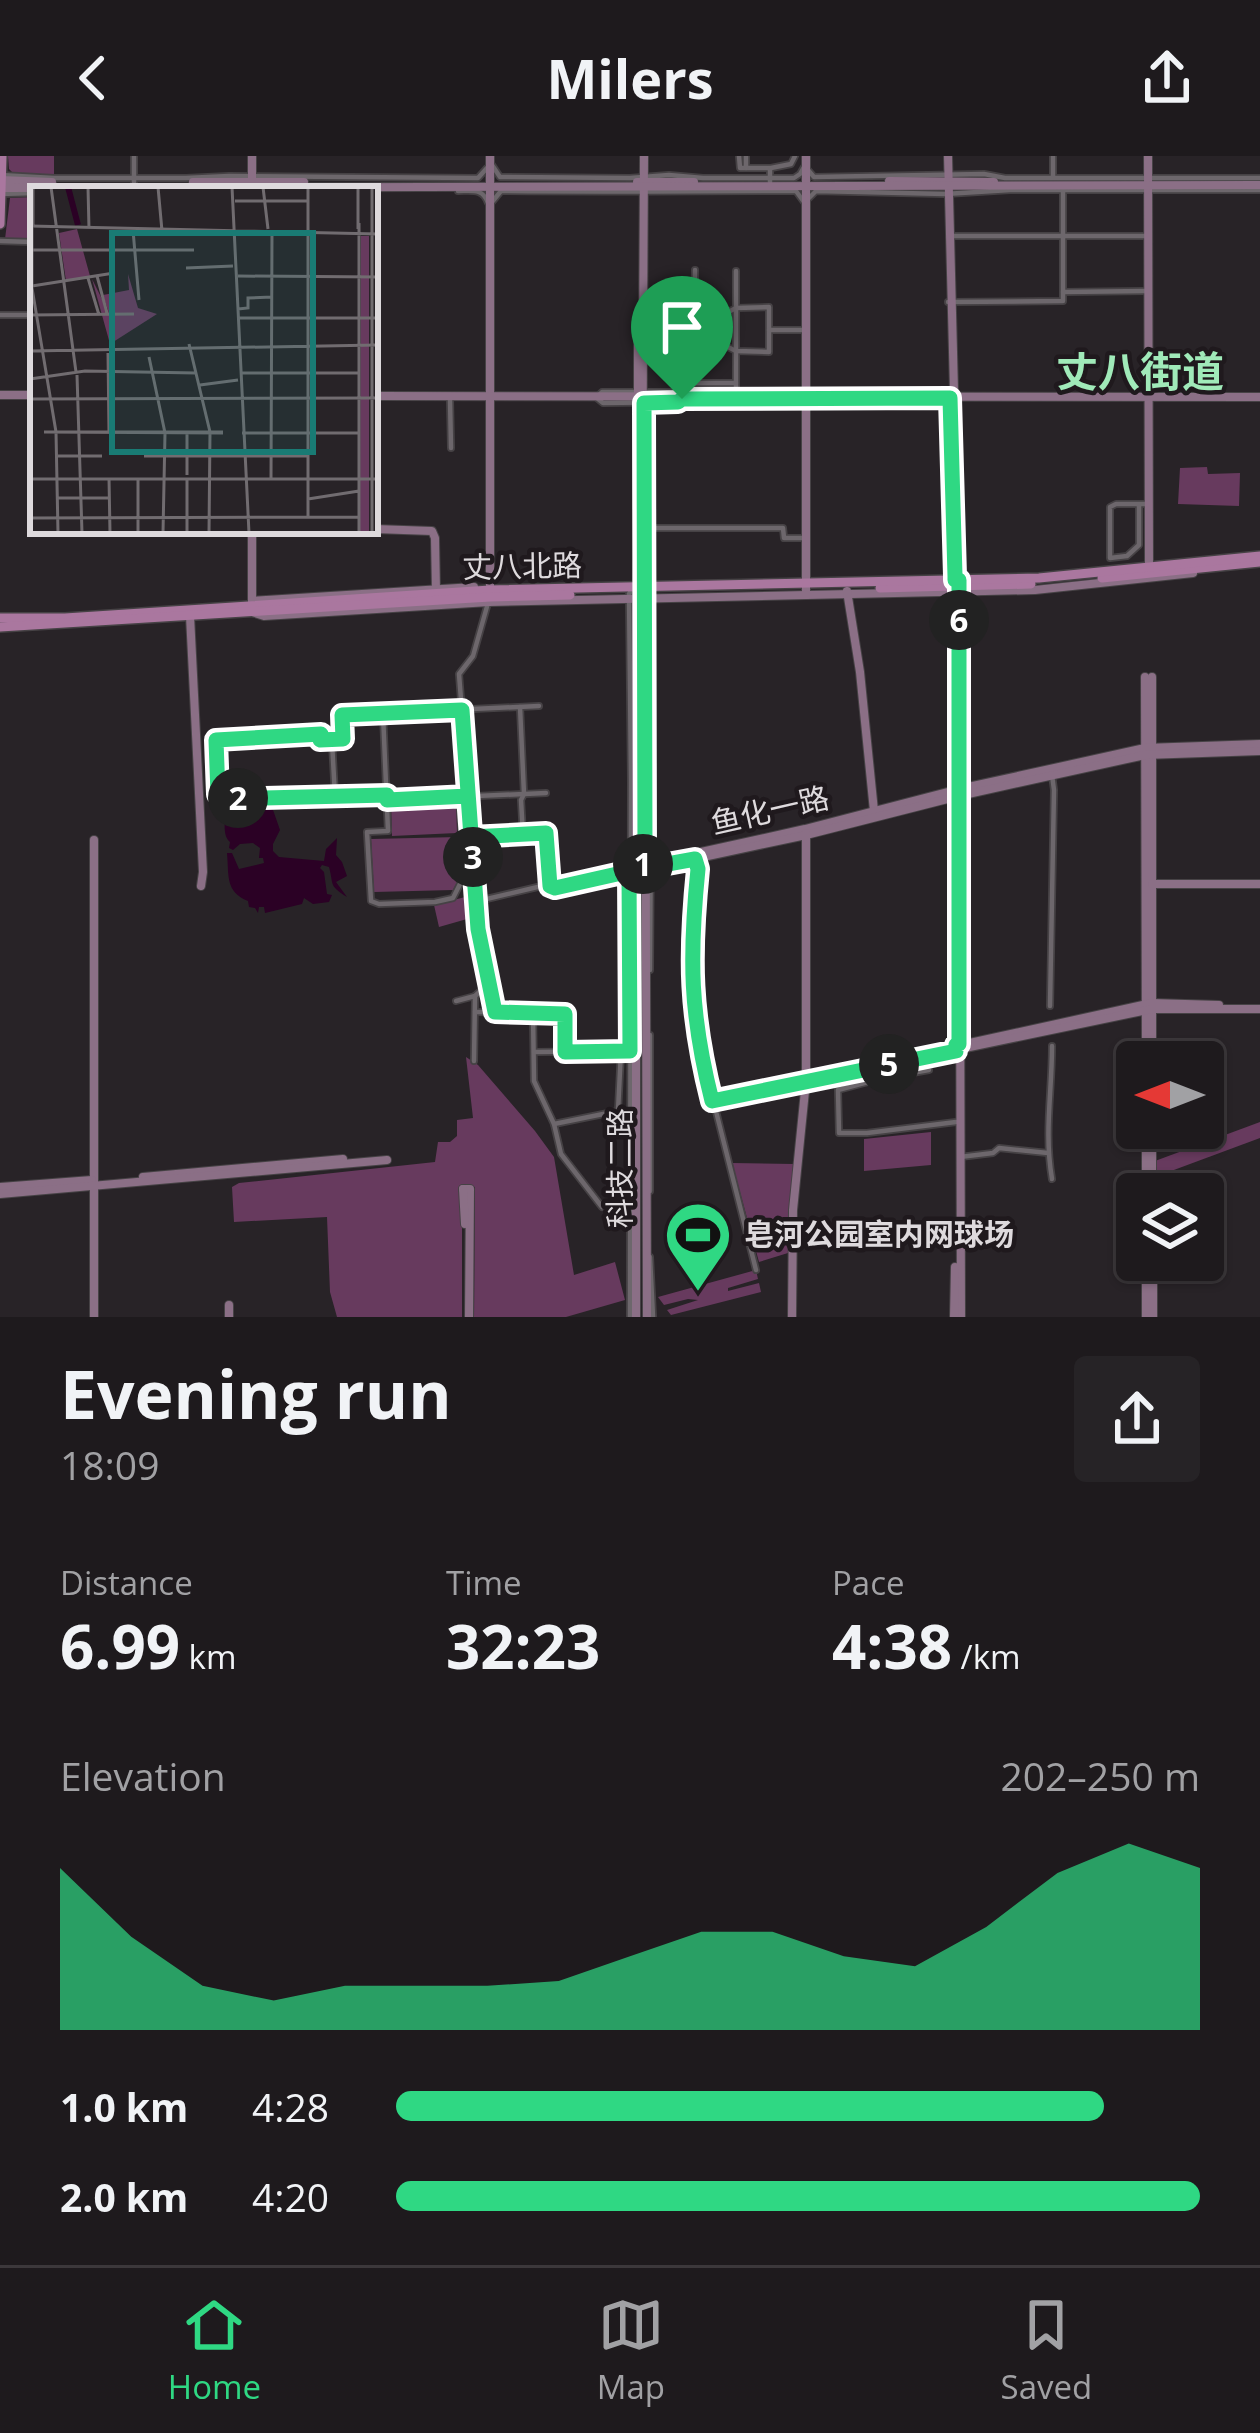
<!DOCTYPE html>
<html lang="en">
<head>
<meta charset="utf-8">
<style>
	:root { --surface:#1e1a1d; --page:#262326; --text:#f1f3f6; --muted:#a1a1a4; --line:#3c383b; --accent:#2fd883 }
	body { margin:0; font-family:"Open Sans","Noto Sans SC",sans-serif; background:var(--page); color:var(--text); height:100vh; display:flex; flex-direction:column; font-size:45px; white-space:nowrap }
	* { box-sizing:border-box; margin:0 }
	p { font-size:39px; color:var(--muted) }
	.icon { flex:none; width:66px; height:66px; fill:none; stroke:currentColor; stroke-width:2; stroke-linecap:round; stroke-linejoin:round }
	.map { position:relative; height:1161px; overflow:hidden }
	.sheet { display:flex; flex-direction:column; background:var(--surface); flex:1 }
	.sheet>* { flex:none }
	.needle { width:78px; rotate:270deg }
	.buttons { position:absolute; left:1116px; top:885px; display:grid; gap:24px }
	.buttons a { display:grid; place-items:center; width:108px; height:108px; border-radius:12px; background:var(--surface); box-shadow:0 3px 9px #0004,0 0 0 3px var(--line); font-size:60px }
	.pin { position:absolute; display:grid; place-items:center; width:102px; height:102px; color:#fff; margin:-123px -51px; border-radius:50% 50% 50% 0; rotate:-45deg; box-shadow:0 0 12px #0007 }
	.pin .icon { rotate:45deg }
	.km { position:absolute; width:60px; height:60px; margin:-30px; border-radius:50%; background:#222; color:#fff; font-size:33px; line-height:60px; text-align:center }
	.round { display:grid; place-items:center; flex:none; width:126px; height:126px; border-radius:12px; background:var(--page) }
	.headline { display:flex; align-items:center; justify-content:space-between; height:204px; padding:0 60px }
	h1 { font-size:66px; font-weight:700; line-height:90px }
	.metrics { display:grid; grid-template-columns:repeat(3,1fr); gap:18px; height:204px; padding:12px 60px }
	.metrics div { display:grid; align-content:center }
	.metrics b { font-size:60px; font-weight:700 }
	.metrics small { font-size:33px; font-weight:400 }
	.metrics p { font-size:33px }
	.chart { height:336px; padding:24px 60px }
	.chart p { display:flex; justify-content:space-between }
	.chart svg { width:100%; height:216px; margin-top:12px; fill:var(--accent); opacity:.7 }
	ul { padding:0 60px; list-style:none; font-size:39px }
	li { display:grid; grid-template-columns:192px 144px 1fr; align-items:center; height:90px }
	li i { height:30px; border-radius:15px; background:var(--accent) }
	header { display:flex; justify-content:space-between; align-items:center; height:156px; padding:0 60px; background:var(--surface); font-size:54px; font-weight:700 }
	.menu { display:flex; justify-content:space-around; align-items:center; height:168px; border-top:3px solid var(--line); background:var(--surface); font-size:33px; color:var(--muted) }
	.menu a { display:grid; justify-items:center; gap:6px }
	.menu .on { color:var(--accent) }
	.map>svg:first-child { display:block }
</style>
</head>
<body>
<header><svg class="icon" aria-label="back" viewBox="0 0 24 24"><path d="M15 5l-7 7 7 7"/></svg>Milers<svg class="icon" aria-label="share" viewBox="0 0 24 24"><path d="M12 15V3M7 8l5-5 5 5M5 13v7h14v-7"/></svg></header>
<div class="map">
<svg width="1260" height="1161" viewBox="0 0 1260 1161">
	<rect width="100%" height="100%" fill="#282327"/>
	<g fill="#673a5e">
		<polygon points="8,0 54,0 54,19 14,18 9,13"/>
		<polygon points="33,41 33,84 5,83 10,42"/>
		<polygon points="1207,311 1208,318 1240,317 1239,350 1178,348 1180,312"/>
		<polygon points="456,645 457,677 392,680 391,649"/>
		<polygon points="459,681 462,718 453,734 374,736 371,683"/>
		<polygon points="469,740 474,761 439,771 434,749"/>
		<polygon points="466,901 478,909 535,975 554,1001 574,1119 615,1106 625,1144 566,1161 474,1161 475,1031 462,1029 462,1161 337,1161 330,1136 327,1061 234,1066 232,1031 239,1027 435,1006 438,986 450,986 457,980 457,964 473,962"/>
		<polygon points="1260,966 1260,982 1155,1021 1155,1005"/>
		<polygon points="931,976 931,1009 864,1015 864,983"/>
		<polygon points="732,1007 794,1008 789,1051 788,1097 759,1106"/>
		<polygon points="756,1114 758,1123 728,1132 728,1135 759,1127 761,1136 671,1159 667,1154 698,1144 688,1143 664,1149 658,1141"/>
	</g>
	<path fill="#2b0125" d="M240 645H251L254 650 272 651 280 674 273 688V695L279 701 324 705 326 693 337 682 336 699 342 706 347 720 336 726 347 741C328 729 334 729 329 711L322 709 320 712 324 716 327 738 332 739 329 746 313 748 304 742 302 748 265 757 264 751H259L258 757 255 752 249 751 248 745C225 736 229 719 227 697H232L239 713 264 707 263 702H259L260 692 253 687 240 688 233 694 229 692 230 686C222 680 224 660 229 649Z"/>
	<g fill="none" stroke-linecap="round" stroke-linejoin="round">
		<g stroke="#464245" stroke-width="8">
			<g id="street">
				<polyline points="134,0 134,26"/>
				<polyline points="739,0 740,12 770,12 770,26"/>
				<polyline points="746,0 746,12"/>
				<polyline points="1053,0 1053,20"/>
				<polyline points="492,9 500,21 630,22 669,19 703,22 794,22 800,18 804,11"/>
				<polyline points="771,12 791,8 795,0"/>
				<polyline points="808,14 814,21 984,18 1005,22 1260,22"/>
				<polyline points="0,19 54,22 186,22 229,20 478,22 487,12"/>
				<path d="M458 35C472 35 483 32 488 47"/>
				<polyline points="0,38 33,37"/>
				<polyline points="808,43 816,35 945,38 1010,34 1260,34"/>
				<path d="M492 46 501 35C600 36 698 35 796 35L804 46"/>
				<polyline points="949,80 1148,80"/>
				<polyline points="0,85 33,86"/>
				<polyline points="695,114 693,227 736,227"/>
				<polyline points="736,115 736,241"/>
				<polyline points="1063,136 1147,135"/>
				<polyline points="948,146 1063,145 1063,32"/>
				<polyline points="0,159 31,159 31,152 33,152"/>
				<polyline points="639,174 693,174 736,152 769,151 769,196 736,195 693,174"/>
				<polyline points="769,174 806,174"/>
				<polyline points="646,236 676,236 682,239"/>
				<polyline points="599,239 602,236 635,236"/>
				<polyline points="450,243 451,292"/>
				<polyline points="598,243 603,247 678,246 682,243"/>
				<polyline points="1139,348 1139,389 1127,400 1110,402 1110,351 1116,348 1149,348"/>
				<polyline points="642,372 783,372 784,382 806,382"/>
				<polyline points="650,430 652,495 650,814"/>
				<polyline points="488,447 473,500 459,518 479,773 495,856"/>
				<polyline points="520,551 524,638 521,644 523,679"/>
				<polyline points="383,558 388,675 367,676 371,745 379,748 435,746 453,742 465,718 459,641"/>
				<polyline points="332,586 335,640"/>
				<polyline points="387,639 222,642 218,638 216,584 321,578 321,584 343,583 342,559 539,550"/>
				<polyline points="387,644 546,637"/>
				<polyline points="471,681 546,677 550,728"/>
				<polyline points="695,703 697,713 691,803 697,880 756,1114"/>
				<polyline points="478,745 546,729 555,732 630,715"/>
				<polyline points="456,845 475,840 490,826"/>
				<polyline points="1050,850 1054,634 1052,619"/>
				<polyline points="475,856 533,857 534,925 554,968 561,998 602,1051"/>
				<polyline points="533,857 565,858 565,896"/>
				<polyline points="650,879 650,1035"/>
				<path d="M1052 890C1052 937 1044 976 1052 1023"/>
				<polyline points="534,896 624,895"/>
				<polyline points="474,905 475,840"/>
				<polyline points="929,914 883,922 838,934 839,977 867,977 956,966"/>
				<polyline points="554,968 618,955 621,895"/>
				<polyline points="960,1001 993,997 999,992 1048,997"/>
				<polyline points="650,1101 653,1161"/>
				<polyline points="630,1161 631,624 629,438 632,433"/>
			</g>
		</g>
		<g stroke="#464245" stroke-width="10">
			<g id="secondary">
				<polyline points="252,0 252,26"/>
				<polyline points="490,0 490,436"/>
				<polyline points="644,0 642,372 645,445 647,1161"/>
				<polyline points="806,0 806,439"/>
				<polyline points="948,0 959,431 961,1161"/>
				<polyline points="1148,0 1149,412"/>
				<polyline points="0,24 52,26"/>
				<polyline points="889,25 994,26"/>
				<polyline points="193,26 304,26"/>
				<polyline points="637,26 694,26"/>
				<polyline points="0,32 1260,29"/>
				<polyline points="0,239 33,239"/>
				<polyline points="375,240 1260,241"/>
				<polyline points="638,296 638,185"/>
				<polyline points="375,373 432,375 435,382 436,435"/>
				<polyline points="252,375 252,456 264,460 489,446 1035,434 1193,417"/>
				<polyline points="847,435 860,516 874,655"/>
				<polyline points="252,445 474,431"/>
				<polyline points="190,460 203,716 201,730"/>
				<polyline points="1145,521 1146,906"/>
				<polyline points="1152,521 1152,906"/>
				<polyline points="94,684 94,1161"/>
				<polyline points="642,709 805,673 959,633 1145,592 1260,588"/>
				<polyline points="643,714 806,679 959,640 1145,599 1260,595"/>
				<polyline points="1152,728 1260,728"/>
				<polyline points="892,904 1152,847 1219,849"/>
				<polyline points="712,945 1152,853 1260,853"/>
				<polyline points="1146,972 1146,1038"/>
				<polyline points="1152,972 1152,1038"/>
				<polyline points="143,1021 343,1003"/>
				<polyline points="0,1031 92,1024"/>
				<polyline points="463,1033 470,1033 469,1161"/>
				<polyline points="463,1033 465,1068"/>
				<polyline points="0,1038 387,1004"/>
				<polyline points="1146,1104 1146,1161"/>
				<polyline points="1153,1104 1153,1161"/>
				<polyline points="229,1149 229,1161"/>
				<polyline points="636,1161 636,445 639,377"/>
				<polyline points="792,1161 793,1054 806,925 806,677"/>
				<polyline points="954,1161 955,1111"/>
			</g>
		</g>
		<g stroke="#464245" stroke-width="12">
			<g id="primary">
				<polyline points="0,68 2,0"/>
				<polyline points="1102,422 1260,406"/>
				<polyline points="880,432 1031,428"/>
				<polyline points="0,462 65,462 490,434 1039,422 1260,400"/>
				<polyline points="0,471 490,441 570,439"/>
			</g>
		</g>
		<use href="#street" stroke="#6d676c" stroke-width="4.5"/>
		<use href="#secondary" stroke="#8b6f86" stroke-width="8"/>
		<use href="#primary" stroke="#aa779f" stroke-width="9"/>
	</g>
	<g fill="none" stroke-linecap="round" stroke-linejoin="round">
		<g stroke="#fff" stroke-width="24">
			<path id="route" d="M682 243 678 246 644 247 645 706C638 712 634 714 626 716L555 732 550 730 546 677 471 681 468 640 387 644V639L225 643 218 638 216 584 321 578 320 584 343 583 342 559 462 554 478 773 495 856 565 858V896L630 895 629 715 695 703 698 713C689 802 690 858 712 945L956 895V889L959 888V424H955V420L950 242 682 243"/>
		</g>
		<use href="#route" stroke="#2fd883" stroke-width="15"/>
	</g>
	<defs>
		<g id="stadium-pin" transform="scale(3.45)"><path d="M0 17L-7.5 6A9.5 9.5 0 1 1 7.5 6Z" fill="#2fd883" stroke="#1f191d"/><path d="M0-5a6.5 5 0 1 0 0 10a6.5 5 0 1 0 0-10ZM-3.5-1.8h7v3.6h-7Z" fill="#111"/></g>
	</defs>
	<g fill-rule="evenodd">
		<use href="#stadium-pin" x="698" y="1079"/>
	</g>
	<g text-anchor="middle" stroke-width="9" stroke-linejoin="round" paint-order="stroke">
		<g font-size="30" fill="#dedadd" stroke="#1f191d">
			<text transform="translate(522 411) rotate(-1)" y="10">丈八北路</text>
			<text transform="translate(770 655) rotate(-13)" y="10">鱼化一路</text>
			<text transform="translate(621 1012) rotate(-90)" y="10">科技二路</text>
		</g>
		<g font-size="30" font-weight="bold" fill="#dedadd" stroke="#1f191d" text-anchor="start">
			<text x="744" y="1089">皂河公园室内网球场</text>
		</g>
		<g font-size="42" font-weight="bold" fill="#a0eab9" stroke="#1f191d">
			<text x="1140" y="231">丈八街道</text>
		</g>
	</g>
	<g transform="translate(30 30)">
		<rect width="348" height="348" fill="#282327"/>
		<path d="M47 43 60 90 36 95 29 47ZM331 50H339V347H330ZM98 88 108 122 127 128 80 158 62 93 79 127 73 109 99 104Z" fill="#673a5e"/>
		<path fill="none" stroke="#2b0125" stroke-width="6" d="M38 1 48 39"/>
		<path fill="none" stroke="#716c70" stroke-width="3" d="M3 1V40M21 1 46 186M58 1 59 43M128 1 132 45M202 1 219 347M233 1 238 43M278 1V331M342 1V347M205 15H278M329 37V347M0 40 348 48M2 40V102L26 246 28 347M328 43V1M103 44 109 114M2 64H164M156 82 203 80M67 90 77 127M208 90 348 91M58 92 69 129M2 100 84 87M208 123 218 122V112L242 111M0 129 104 128M208 132H348M159 158 180 246 179 347M0 165 348 159M78 167 79 247M119 171 135 247 133 347M212 187H328M47 189 52 347M0 193 55 185 166 187M170 199 208 194M0 213 348 212M193 246H14L193 247M212 247H329M28 270H72M114 270H278M157 289V247M79 292 80 347M108 292V347M0 293H348M241 294 242 45M28 312H78M278 313 329 305M0 332 329 331M157 347V292"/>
		<path fill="#197b74" fill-opacity="0.15" stroke="#197b74" stroke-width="6" d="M82 47H283V266H82Z"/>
		<rect width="348" height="348" fill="none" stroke="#dedadd" stroke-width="6"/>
	</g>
</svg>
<div class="buttons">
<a><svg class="needle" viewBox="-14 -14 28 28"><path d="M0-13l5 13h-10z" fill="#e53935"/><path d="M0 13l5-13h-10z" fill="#a1a1a4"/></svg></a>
<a><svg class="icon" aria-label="layers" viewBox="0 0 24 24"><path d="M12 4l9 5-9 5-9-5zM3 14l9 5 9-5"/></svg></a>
</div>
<div class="pin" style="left:682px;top:243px;background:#1e9e55"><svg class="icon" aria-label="arrive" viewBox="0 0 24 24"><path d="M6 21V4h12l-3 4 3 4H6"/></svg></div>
<b class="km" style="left:643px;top:708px">1</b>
<b class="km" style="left:238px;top:642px">2</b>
<b class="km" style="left:473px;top:701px">3</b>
<b class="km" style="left:889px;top:908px">5</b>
<b class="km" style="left:959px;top:464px">6</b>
</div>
<section class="sheet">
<div class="headline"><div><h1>Evening run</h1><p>18:09</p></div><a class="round"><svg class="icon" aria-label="share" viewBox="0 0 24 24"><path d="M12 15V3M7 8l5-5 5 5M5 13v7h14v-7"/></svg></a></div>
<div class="metrics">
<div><p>Distance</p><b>6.99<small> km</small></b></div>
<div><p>Time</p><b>32:23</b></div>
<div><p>Pace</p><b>4:38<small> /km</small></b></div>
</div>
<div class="chart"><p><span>Elevation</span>202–250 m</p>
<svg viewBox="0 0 160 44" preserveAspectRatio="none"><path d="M0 44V11L10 25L20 35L30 38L40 35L50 35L60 35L70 34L80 29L90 24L100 24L110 29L120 31L130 23L140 12L150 6L160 11V44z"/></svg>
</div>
<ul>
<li><b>1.0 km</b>4:28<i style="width:88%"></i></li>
<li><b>2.0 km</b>4:20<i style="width:100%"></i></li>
</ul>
</section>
<nav class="menu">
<a class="on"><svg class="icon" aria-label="home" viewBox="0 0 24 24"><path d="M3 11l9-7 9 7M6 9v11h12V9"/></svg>Home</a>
<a><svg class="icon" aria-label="map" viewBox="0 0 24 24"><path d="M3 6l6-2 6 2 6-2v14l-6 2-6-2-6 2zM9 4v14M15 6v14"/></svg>Map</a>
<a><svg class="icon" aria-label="saved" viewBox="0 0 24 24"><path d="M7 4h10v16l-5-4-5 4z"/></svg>Saved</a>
</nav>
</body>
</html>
